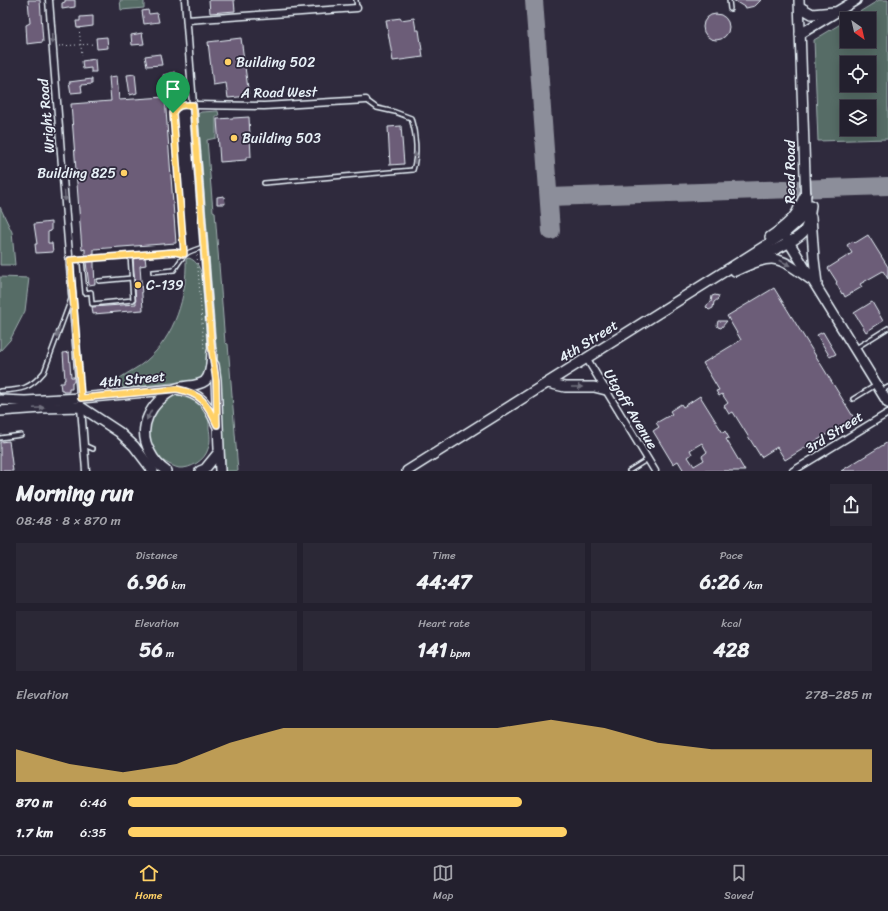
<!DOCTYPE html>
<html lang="en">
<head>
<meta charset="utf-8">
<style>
	:root { --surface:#23202e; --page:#2b2836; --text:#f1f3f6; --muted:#a3a3aa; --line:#403e4a; --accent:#ffd166 }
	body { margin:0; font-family:Sriracha,sans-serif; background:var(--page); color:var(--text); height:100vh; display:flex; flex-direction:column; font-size:15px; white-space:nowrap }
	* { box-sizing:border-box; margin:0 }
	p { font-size:13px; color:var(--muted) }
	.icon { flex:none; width:22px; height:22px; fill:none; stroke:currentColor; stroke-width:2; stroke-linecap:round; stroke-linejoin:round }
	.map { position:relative; height:471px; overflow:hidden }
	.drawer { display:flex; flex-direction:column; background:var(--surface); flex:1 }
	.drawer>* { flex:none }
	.needle { width:26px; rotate:146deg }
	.fabs { position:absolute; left:840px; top:12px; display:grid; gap:8px }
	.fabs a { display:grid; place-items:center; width:36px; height:36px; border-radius:0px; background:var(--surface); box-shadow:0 2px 10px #0003,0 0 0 1px var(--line); font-size:20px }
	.pin { position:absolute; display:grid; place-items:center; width:34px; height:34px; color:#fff; margin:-41px -17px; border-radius:50% 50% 50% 0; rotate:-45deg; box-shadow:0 0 4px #0007 }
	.pin .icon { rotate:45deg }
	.round { display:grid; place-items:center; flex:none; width:42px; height:42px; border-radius:0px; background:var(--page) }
	.head { display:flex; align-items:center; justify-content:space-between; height:68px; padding:0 16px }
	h1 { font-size:22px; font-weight:700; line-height:30px }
	.stats { display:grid; grid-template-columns:repeat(3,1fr); gap:6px; height:68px; padding:4px 16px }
	.stats div { display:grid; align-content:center; border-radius:0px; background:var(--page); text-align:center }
	.stats b { font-size:20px; font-weight:700 }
	.stats small { font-size:11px; font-weight:400 }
	.stats p { font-size:11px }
	.chart { height:112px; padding:8px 16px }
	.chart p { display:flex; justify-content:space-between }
	.chart svg { width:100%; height:72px; margin-top:4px; fill:var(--accent); opacity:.7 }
	ul { padding:0 16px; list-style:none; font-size:13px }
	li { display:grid; grid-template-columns:64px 48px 1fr; align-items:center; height:30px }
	li i { height:10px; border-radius:5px; background:var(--accent) }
	.menu { display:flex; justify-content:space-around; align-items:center; height:56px; border-top:1px solid var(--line); background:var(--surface); font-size:11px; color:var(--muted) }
	.menu a { display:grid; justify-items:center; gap:2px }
	.menu .on { color:var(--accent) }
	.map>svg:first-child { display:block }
</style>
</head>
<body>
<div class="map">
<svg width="888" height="471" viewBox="0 0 888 471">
	<rect width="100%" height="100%" fill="#2f2a3d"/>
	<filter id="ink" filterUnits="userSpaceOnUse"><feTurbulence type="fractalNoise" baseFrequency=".025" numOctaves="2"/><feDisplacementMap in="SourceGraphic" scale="8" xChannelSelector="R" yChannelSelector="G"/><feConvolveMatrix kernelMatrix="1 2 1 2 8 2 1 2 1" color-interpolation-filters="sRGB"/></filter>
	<g filter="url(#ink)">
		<g fill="#566c66" stroke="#9faeaf" fill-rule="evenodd">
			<polygon points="120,0 144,0 144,8 121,10"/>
			<path d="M879 0H888V139L818 141 814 40 847 20V41H869V19H848ZM847 63H869V85H847ZM847 107H869V129H847Z"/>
			<polygon points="218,111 219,116 216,116 216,138 207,140 213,211 215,212 225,343 228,344 238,471 226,471 198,117 198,114 201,112"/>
			<polygon points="0,207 12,232 15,265 0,265"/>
			<path d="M189 258C197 261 200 268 202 275L208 360 205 374 199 380 124 388 119 382 120 378C128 372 138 368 146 361 175 336 187 297 186 259Z"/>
			<polygon points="0,277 29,278 25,311 10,340 0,351"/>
			<path d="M180 395C187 395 197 400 203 405 209 411 209 420 209 428 210 435 211 442 208 449 205 460 191 469 179 468 174 467 169 464 165 462 148 452 146 442 150 423 150 420 151 415 152 411 157 401 170 396 180 395Z"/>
		</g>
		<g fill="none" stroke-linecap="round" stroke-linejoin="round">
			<g stroke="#8c8e9a" stroke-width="18">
				<polyline points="534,0 551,231"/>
				<polyline points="549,197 888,186"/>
			</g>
		</g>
		<g fill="#6c5d78" stroke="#e8f1f8" fill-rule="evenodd">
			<polygon points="28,0 40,0 43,42 27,44 26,25 30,23"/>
			<polygon points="65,0 75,0 75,7 62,9 62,3 65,2"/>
			<polygon points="209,0 234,0 235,11 210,13"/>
			<polygon points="733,0 761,0 755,6 746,8"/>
			<polygon points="148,10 149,14 157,13 159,22 144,24 142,11"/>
			<circle cx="716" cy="27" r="13"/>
			<polygon points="93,16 93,26 77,28 76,21 80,21 80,17"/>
			<polygon points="401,18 401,20 414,18 416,30 419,30 423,57 393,61 386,20"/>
			<polygon points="142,33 144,44 132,45 131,35"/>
			<polygon points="107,37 108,48 97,49 96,38"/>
			<polygon points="241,38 249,96 228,98 226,83 213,85 208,42"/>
			<polygon points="160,54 162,65 147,66 145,56"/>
			<polygon points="95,59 96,72 91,72 91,68 83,69 82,61"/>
			<polygon points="175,72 176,78 173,78 175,84 166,86 163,75"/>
			<polygon points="135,74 137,93 130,95 127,75"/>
			<polygon points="117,76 119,100 165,97 176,243 94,249 94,255 85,256 85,249 82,250 71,104 111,101 109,77"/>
			<polygon points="92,79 92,84 81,85 82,92 71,93 69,82"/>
			<polygon points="249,117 251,157 246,157 246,160 220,162 217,119"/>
			<polygon points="401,126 404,164 390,165 388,127"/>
			<polygon points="224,196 225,204 217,204 217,197"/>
			<polygon points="51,222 51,231 48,232 48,243 52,243 53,252 36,253 35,244 37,244 34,224"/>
			<polygon points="868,235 888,267 888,279 883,271 860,284 862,287 845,297 843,293 842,294 836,283 837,282 828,268 852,253 847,245 853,241 855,243"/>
			<polygon points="145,257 146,265 140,266 143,310 93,314 92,307 136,304 133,258"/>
			<polygon points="94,261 94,266 95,284 89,285 86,262"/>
			<polygon points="774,288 854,418 785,460 777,447 761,457 733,412 729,414 724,406 728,403 722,394 719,396 716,391 719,390 703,363 741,340 727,316"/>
			<polygon points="715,295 719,296 718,299 714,302 713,308 709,310 706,307 707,305 711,302 712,296"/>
			<polygon points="872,302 883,321 866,332 854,313"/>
			<polygon points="718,321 727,321 721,328 718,327 717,325"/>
			<polygon points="823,332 836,354 830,357 817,335"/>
			<polygon points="69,352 71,377 74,377 74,382 72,382 72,389 69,389 69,392 63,392 63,390 61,390 60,383 64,383 64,380 65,380 63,353"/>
			<path d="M700 396 723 433 725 431 729 438 726 439 745 471H684L678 461 673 464 653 431 659 427 656 423 672 414 670 411 681 404 683 407ZM702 443 707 452 702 456 704 460 694 466 688 457 692 454 690 450Z"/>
			<polygon points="9,441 13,471 0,471 0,442"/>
			<polygon points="888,442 888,471 841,471"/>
		</g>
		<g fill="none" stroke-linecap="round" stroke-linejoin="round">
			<g stroke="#e8f1f8" stroke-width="6">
				<g id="lane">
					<polyline points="356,0 357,8"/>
					<polyline points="729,0 730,9"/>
					<path d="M264 183 413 170C418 154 416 134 411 118L395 112 377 108 366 100"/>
					<polyline points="82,259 85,293 91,292 92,304 133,300 130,255"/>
					<path d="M70 260 175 252 184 254 173 113C177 104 184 105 193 105"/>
					<path d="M153 272 174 270C185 253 184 253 203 247"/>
					<polyline points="99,281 132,278"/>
					<polyline points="856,348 888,328"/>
					<polyline points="883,390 888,387"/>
					<path d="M0 391C21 390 30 389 44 372L71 299"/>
					<polyline points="853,399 876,385"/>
					<polyline points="0,438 21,435"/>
					<polyline points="84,445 93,449"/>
					<polyline points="629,471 648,459"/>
				</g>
			</g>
			<g stroke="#e8f1f8" stroke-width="9">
				<g id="street">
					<polyline points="49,0 86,471"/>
					<polyline points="185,0 212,352"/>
					<polyline points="187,20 357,8"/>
					<polyline points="193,105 264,106 366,100"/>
					<polyline points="587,359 655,471"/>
					<polyline points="793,471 888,413"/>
				</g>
			</g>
			<g stroke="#e8f1f8" stroke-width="12">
				<g id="secondary">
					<polyline points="800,7 812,14 834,12"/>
					<polyline points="800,34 856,0"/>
					<polyline points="811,217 814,259 817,284"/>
					<polyline points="784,234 888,403"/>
					<path d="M770 237C780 230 791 222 797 212 800 206 802 200 806 194"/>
					<path d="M756 259C767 253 798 241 805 230 809 223 810 213 811 205"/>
					<path d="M735 271C774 254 775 254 810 279"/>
					<polyline points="214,365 216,380 220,471"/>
					<polyline points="548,383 565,387 594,387 606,390"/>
					<path d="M0 400 25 401 81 398 177 389C202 394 207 403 217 425"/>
					<polyline points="0,411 42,408 81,407 119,432 134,446 153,471"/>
					<path d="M166 471C159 466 154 460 150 452 136 427 151 402 175 389 184 385 197 387 205 381 212 374 211 361 212 352"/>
					<polyline points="200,471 205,469 218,453"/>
					<polyline points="407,471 784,234 801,219 806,205 799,0"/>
				</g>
			</g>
			<g stroke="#e8f1f8" stroke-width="1" stroke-dasharray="1 3" stroke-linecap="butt">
				<polyline points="79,28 82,56"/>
				<polyline points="59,46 94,44"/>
				<polyline points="197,255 204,348"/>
			</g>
			<use href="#lane" stroke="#2f2a3d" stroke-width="3"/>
			<use href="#street" stroke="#2f2a3d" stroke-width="6"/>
			<use href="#secondary" stroke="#2f2a3d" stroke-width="9"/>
		</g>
		<defs><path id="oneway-solid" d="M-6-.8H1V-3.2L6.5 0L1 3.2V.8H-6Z"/></defs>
		<g fill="#70707e">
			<use href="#oneway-solid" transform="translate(52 39) rotate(86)"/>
			<use href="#oneway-solid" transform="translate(415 158) rotate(-87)"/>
			<use href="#oneway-solid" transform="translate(65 196) rotate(86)"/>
			<use href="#oneway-solid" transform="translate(785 263) rotate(28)"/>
			<use href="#oneway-solid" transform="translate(58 332) rotate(109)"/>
			<use href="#oneway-solid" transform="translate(577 387)"/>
			<use href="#oneway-solid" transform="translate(39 408) rotate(-3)"/>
			<use href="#oneway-solid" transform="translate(149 415) rotate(116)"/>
		</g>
	</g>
	<g fill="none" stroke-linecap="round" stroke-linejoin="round" filter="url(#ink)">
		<g stroke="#fff" stroke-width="8">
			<path id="route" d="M193 105 212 352 216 380 217 425C207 403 202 394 177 389L81 398 70 260 175 252 184 254 173 113C177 104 184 105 193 105Z"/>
		</g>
		<use href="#route" stroke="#ffd166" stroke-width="5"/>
	</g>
	<g fill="#ffd166" stroke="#2f2a3d" stroke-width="1.5">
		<circle cx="228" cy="62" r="4"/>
		<circle cx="234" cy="138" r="4"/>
		<circle cx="124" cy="173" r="4"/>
		<circle cx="138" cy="285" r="4"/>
	</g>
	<g text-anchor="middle" stroke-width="3.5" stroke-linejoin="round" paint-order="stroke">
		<g font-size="14" fill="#e8f1f8" stroke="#2f2a3d" text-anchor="start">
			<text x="236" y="67">Building 502</text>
			<text x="242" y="143">Building 503</text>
			<text x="116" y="178" text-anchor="end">Building 825</text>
			<text x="146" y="290">C-139</text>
		</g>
		<g font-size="14" fill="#e8f1f8" stroke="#2f2a3d">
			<text transform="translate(279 92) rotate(-1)" y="5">A Road West</text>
			<text transform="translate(46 116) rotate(-95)" y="5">Wright Road</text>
			<text transform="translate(790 172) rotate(-90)" y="5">Read Road</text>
			<text transform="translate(588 341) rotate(-32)" y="5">4th Street</text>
			<text transform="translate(132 379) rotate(-6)" y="5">4th Street</text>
			<text transform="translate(631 409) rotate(59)" y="5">Utgoff Avenue</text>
			<text transform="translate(834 432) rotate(-32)" y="5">3rd Street</text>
		</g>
	</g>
</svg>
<div class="fabs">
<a><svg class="needle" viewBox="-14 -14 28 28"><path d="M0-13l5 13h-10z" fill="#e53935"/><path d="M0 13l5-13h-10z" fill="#a3a3aa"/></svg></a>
<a><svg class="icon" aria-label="locate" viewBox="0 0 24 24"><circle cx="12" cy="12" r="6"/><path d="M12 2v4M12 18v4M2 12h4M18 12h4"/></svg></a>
<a><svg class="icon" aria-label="layers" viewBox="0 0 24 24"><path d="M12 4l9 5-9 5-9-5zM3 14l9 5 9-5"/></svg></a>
</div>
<div class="pin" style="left:173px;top:113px;background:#1e9e55"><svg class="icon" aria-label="arrive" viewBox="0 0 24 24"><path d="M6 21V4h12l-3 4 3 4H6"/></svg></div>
</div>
<section class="drawer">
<div class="head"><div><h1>Morning run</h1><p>08:48 · 8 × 870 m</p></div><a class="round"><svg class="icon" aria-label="share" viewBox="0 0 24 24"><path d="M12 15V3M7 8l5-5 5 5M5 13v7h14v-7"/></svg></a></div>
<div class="stats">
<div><p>Distance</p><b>6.96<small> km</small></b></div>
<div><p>Time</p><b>44:47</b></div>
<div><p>Pace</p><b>6:26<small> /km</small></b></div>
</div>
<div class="stats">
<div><p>Elevation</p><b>56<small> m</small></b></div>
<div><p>Heart rate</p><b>141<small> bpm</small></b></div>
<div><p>kcal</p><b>428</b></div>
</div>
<div class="chart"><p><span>Elevation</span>278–285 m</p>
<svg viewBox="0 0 160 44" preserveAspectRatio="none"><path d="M0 44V24L10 33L20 38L30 33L40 20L50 11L60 11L70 11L80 11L90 11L100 6L110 11L120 20L130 24L140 24L150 24L160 24V44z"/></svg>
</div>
<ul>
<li><b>870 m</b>6:46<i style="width:53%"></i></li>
<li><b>1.7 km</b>6:35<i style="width:59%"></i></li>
</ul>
</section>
<nav class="menu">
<a class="on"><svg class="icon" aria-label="home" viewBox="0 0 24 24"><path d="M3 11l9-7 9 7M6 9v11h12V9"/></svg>Home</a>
<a><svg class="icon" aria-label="map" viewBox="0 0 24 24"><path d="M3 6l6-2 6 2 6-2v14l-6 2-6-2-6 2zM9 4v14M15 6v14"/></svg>Map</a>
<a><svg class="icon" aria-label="saved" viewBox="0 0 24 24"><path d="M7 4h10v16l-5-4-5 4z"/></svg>Saved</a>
</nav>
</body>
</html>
